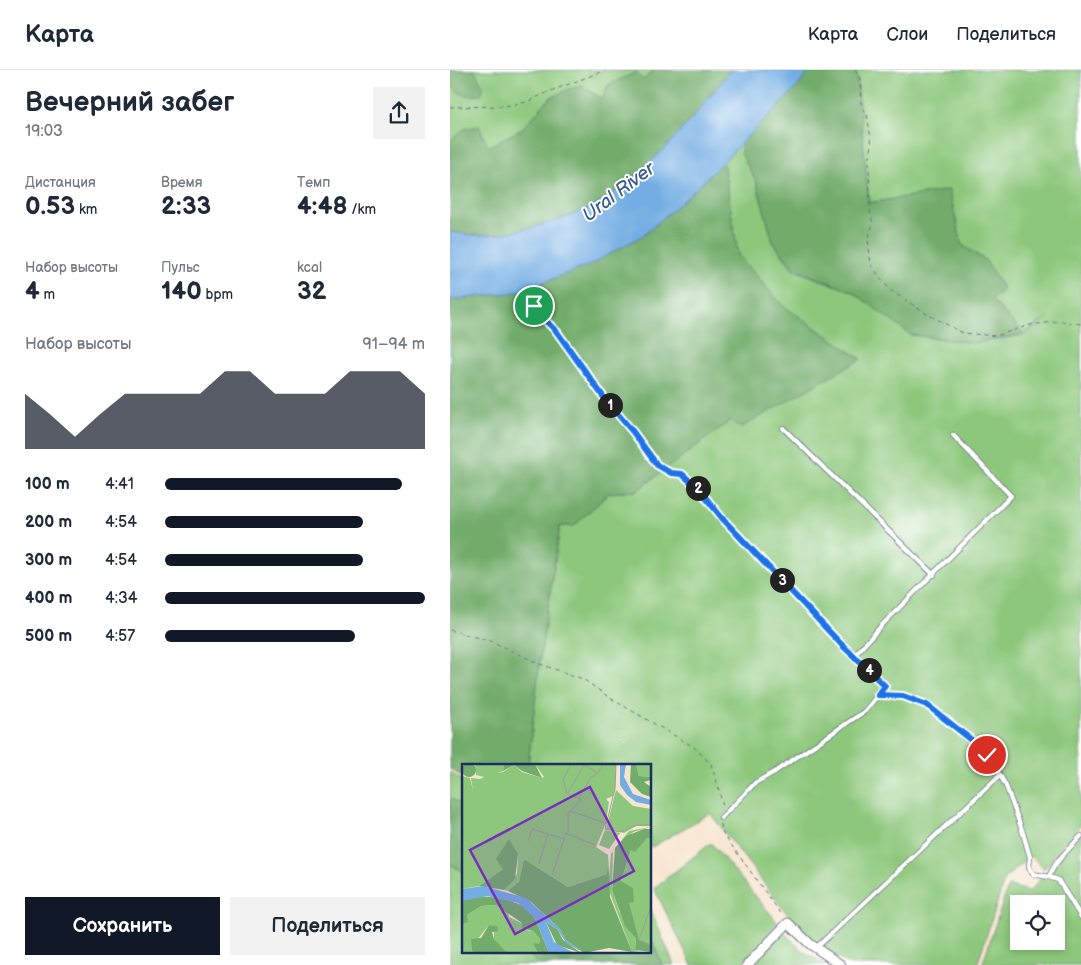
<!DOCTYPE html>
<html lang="ru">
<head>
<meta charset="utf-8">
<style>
	:root { --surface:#fff; --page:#f2f2f3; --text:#1f2937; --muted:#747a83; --line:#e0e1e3; --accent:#111827 }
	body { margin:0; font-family:"Balsamiq Sans",sans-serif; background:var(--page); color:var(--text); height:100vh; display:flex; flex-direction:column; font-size:19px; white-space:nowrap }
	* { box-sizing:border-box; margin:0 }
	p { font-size:16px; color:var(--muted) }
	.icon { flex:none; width:28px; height:28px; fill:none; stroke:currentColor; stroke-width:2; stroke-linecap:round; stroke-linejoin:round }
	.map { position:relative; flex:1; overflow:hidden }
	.panel { display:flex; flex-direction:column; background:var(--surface); width:450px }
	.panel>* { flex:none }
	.fabs { position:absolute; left:560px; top:825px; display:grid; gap:10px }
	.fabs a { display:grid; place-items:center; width:55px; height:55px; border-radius:0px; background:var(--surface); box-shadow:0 2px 8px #0003; font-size:25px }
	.pin { position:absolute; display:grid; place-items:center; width:42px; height:42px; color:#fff; margin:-21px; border:2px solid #fff; border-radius:50%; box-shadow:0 1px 5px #0007 }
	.km { position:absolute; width:25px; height:25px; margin:-12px; border-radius:50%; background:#222; color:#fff; font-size:14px; line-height:25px; text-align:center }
	.round { display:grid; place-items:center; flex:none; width:52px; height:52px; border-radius:0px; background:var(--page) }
	.head { display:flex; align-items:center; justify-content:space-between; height:85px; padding:0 25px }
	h1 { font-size:28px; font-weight:700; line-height:38px }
	.stats { display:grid; grid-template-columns:repeat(3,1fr); gap:8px; height:85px; padding:5px 25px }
	.stats div { display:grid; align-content:center }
	.stats b { font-size:25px; font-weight:700 }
	.stats small { font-size:14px; font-weight:400 }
	.stats p { font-size:14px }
	.chart { height:140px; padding:10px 25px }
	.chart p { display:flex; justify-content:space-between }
	.chart svg { width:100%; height:90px; margin-top:5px; fill:var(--accent); opacity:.7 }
	.action { display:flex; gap:10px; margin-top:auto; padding:10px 25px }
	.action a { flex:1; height:58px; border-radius:0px; background:var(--accent); color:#fff; font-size:20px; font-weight:700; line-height:58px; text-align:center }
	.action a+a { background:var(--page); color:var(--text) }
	ul { padding:0 25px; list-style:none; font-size:16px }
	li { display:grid; grid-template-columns:80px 60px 1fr; align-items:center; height:38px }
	li i { height:12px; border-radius:6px; background:var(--accent) }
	header { display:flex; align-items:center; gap:30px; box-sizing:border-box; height:70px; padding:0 25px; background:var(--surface); border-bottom:1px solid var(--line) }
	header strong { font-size:24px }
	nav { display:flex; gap:28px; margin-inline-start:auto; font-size:18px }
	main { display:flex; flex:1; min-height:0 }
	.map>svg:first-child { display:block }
</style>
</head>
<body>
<header>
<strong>Карта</strong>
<nav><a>Карта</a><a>Слои</a><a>Поделиться</a></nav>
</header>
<main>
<section class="panel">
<div class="head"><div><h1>Вечерний забег</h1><p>19:03</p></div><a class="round"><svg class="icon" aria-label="share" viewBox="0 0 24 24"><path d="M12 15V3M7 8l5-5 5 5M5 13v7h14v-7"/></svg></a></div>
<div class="stats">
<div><p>Дистанция</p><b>0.53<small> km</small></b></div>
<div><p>Время</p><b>2:33</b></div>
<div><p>Темп</p><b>4:48<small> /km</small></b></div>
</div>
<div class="stats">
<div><p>Набор высоты</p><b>4<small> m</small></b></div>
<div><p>Пульс</p><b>140<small> bpm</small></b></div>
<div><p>kcal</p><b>32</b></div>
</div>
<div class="chart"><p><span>Набор высоты</span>91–94 m</p>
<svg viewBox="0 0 160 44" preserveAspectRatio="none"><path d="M0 44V17L10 27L20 38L30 27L40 17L50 17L60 17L70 17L80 6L90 6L100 17L110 17L120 17L130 6L140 6L150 6L160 17V44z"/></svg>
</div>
<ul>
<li><b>100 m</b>4:41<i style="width:91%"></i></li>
<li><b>200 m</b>4:54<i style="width:76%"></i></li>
<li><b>300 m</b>4:54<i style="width:76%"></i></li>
<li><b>400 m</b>4:34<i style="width:100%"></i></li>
<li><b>500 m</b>4:57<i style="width:73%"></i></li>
</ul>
<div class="action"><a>Сохранить</a><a>Поделиться</a></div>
</section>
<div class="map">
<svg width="631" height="895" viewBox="0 0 631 895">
	<rect width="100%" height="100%" fill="#fff"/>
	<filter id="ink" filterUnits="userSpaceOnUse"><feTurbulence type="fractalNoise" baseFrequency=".02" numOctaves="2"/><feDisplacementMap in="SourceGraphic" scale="10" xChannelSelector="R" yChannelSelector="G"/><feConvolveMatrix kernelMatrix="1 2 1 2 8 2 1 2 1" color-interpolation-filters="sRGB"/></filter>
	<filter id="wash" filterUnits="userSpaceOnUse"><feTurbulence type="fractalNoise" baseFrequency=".0096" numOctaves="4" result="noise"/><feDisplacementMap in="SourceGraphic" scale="20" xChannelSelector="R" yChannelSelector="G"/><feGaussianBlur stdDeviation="1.12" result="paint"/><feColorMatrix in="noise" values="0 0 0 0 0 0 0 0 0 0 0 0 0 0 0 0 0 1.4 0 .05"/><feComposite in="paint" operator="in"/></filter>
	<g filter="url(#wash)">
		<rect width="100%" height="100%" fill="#f6e5ce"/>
		<g fill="#8dc77b" stroke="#547b6c" fill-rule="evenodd">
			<polygon points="0,0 205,0 193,11 153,29 132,16 100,28 72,59 38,77 14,60 0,71"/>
			<polygon points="406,0 631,0 631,755 594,799 581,786 555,808 527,895 400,895 365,874 345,854 260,743 202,777 200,776 200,695 78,695 90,588 110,456 124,456 159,423 186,421 281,350 411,289 332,235 288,185 273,91 292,71 291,83 306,111 323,172 344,200 403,222 461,265 524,273 575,265 598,247 574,264 541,229 554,220 535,190 512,175 499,120 419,133"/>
			<polygon points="0,702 14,712 14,736 0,728"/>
			<path d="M631 763V895H532L558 816 580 821ZM569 834H606V871H569Z"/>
			<polygon points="261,773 328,853 291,895 242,895 204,818"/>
			<polygon points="0,794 14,802 14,881 75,881 89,895 0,895"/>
			<polygon points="200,838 224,895 212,895 200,865"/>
			<polygon points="333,862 353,881 376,895 303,895"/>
		</g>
		<g fill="#72ac6b" stroke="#466e64">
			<path d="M0 0H24L33 16 32 24C12 29 0 22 0 0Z"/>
			<path d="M205 0H281C244 47 191 113 137 139 117 148 97 154 75 159 62 162 48 165 34 165 23 166 11 163 0 162V71L14 59 29 56 38 77 72 59 100 28 118 19 132 16 152 29 158 15 186 2 193 10Z"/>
			<polygon points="360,0 406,0 419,133 499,120 512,175 535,190 554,220 541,229 574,264 524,273 461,265 403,222 344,199 323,172 306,111 291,83 292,71 348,16"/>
			<polygon points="273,91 288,185 332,235 411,289 290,358 281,350 186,421 159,423 124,456 110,456 90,588 78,695 14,695 14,708 0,699 0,230 68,222 140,195 195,164 248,117"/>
			<polygon points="0,728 14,736 14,802 0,794"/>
			<polygon points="200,865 212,895 89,895 75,881 200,881"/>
		</g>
		<path fill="#73ade3" stroke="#476ea0" d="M281 0H360L348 16 248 117 195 164 140 195 68 222 0 230V162C11 163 23 166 34 165 48 165 62 162 75 159 97 154 117 148 137 139 191 113 244 47 281 0Z"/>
	</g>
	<g filter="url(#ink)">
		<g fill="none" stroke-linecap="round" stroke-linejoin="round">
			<g stroke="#686f85" stroke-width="6">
				<g id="lane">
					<polyline points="333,358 484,505"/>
					<polyline points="232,403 248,418 273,448 391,574 435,616 415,641 326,701 305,713 271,748"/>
					<polyline points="404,586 432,555 561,426 503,365"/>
					<path d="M428 625 453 626 477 635 528 675 537 685 545 696 556 716 572 760 580 787 579 797 583 804 599 807C605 791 619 779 631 766"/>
					<polyline points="599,807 608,810 631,847"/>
					<polyline points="366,878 550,705"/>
				</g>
			</g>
			<g stroke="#686f85" stroke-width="11">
				<polyline id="street" points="297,895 338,853 360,874 391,895"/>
			</g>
			<g stroke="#686f85" stroke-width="1" stroke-dasharray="4 4" stroke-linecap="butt">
				<polyline points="405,0 410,9 411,35 417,44 422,75 419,92 420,142 423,153 418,170 421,195 440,220 477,244 513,263 546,266 580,255 611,251 631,254"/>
				<polyline points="0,37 55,36 77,32 98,22 156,0"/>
				<polyline points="83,236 86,241 107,262 145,316 183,362 207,395 221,403 226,403"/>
				<polyline points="0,560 43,572 90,594 133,609 160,628 244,677 261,694 268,716 273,737"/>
				<polyline points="271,754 272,762 332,845"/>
			</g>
			<use href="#lane" stroke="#fff" stroke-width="4.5"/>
			<use href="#street" stroke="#fff" stroke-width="9"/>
		</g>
	</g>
	<g fill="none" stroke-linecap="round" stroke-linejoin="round" filter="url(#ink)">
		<g stroke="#fff" stroke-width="10">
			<polyline id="route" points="84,236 86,241 107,262 155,329 183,362 207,395 221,403 232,404 248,418 272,448 391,574 435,616 428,625 453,626 477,635 528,675 537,685"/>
		</g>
		<use href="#route" stroke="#1a73e8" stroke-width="6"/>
	</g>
	<g text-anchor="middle" stroke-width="4" stroke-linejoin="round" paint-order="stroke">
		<g font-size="19" font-style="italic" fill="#3a5b8d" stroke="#fff">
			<text transform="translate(168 121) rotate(-37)" y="7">Ural River</text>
		</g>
	</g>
	<g transform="translate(12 694)">
		<rect width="189" height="189" fill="#f6e5ce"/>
		<path d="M13 0H42L41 7 36 9 41 8 52 1 60 8 80 14 82 13 73 0H154L153 25 151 32 144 35 147 38 144 59 134 83 146 91 145 110 106 123 62 95 57 119 46 127 42 126 55 110 56 90 43 81 41 105 17 122 0 125V12L8 14 11 27 9 14 18 15 22 13 14 11ZM174 0H189V13L177 12ZM154 26 171 42 189 45V62H174L162 69 144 65ZM189 63 171 68 151 87 150 126 157 147 174 174 173 186 177 187 170 188 146 124 149 90 167 67ZM143 66 158 69 147 85 137 81ZM185 74H189V181L177 177 159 117 169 86ZM34 141 46 148 47 153 61 160 64 166 71 167 78 175 77 180 72 182 76 189H45L38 185 32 175V162L27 161 11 181 12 189 0 188V160L5 151 19 142Z" fill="#8dc77b"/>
		<path d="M0 6a7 7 0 1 1 14 0a7 7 0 1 1-14 0ZM42 0H73L80 14 60 7 52 1 41 7ZM169 0H174L177 12 189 13V16L182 18 189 23V33L180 30 168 18ZM182 65H189V74H185L173 88 169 86 159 117 171 124 172 138 167 139 177 176 189 181V188L173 186 174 174 163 162 150 126 153 84 164 72ZM47 75 56 90 53 115 42 126 17 122 41 105 34 95ZM146 91 148 133 170 188 147 184 122 189 104 176 97 164 69 138 46 127 57 118 62 95 106 123 145 110ZM15 132 41 134 62 142 73 154 87 189H76L72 182V179L77 180 78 175 71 167 60 164V159L34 141 19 142 5 151 6 158 0 160V137ZM84 158 96 166 101 176 119 189 95 181ZM27 161 35 162 36 167 30 168 32 175 45 189H12L10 186 9 175 19 174Z" fill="#72ac6b"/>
		<path d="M158 0H164L162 13 171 30 189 36V41L174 38 165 31 158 21ZM21 122 64 134 97 164 104 176 122 189 104 179 96 166 84 158 92 178 112 189H87L73 154 56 139 25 132 0 137V125Z" fill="#73ade3"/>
		<path fill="none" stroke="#9e9ca1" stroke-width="1" d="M120 0 136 9 141 0M154 0 153 25 143 65 158 68 175 61H189M106 29 122 1M118 33 128 14 136 9M108 47 144 59M106 69V50L119 35 105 30 101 16 109 0M66 77 70 65 102 75M77 100 86 70M90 111 104 69 133 81M189 142 177 176 189 181"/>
		<path fill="#7b2cbf" fill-opacity="0.15" stroke="#7b2cbf" stroke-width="2.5" d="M128 23 172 107 53 170 8 86Z"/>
		<rect width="189" height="189" fill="none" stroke="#1b2f5e" stroke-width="2.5"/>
	</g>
</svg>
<div class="fabs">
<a><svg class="icon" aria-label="locate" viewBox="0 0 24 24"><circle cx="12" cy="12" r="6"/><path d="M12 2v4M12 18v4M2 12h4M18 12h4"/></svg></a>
</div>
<div class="pin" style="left:84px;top:236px;background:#1e9e55"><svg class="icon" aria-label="arrive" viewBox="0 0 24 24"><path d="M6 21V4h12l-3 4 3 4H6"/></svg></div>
<div class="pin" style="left:537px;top:685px;background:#d93025"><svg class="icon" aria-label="check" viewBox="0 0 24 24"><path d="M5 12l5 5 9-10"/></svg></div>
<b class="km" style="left:160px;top:335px">1</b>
<b class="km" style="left:248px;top:418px">2</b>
<b class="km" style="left:332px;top:510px">3</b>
<b class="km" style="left:419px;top:600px">4</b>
</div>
</main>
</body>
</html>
